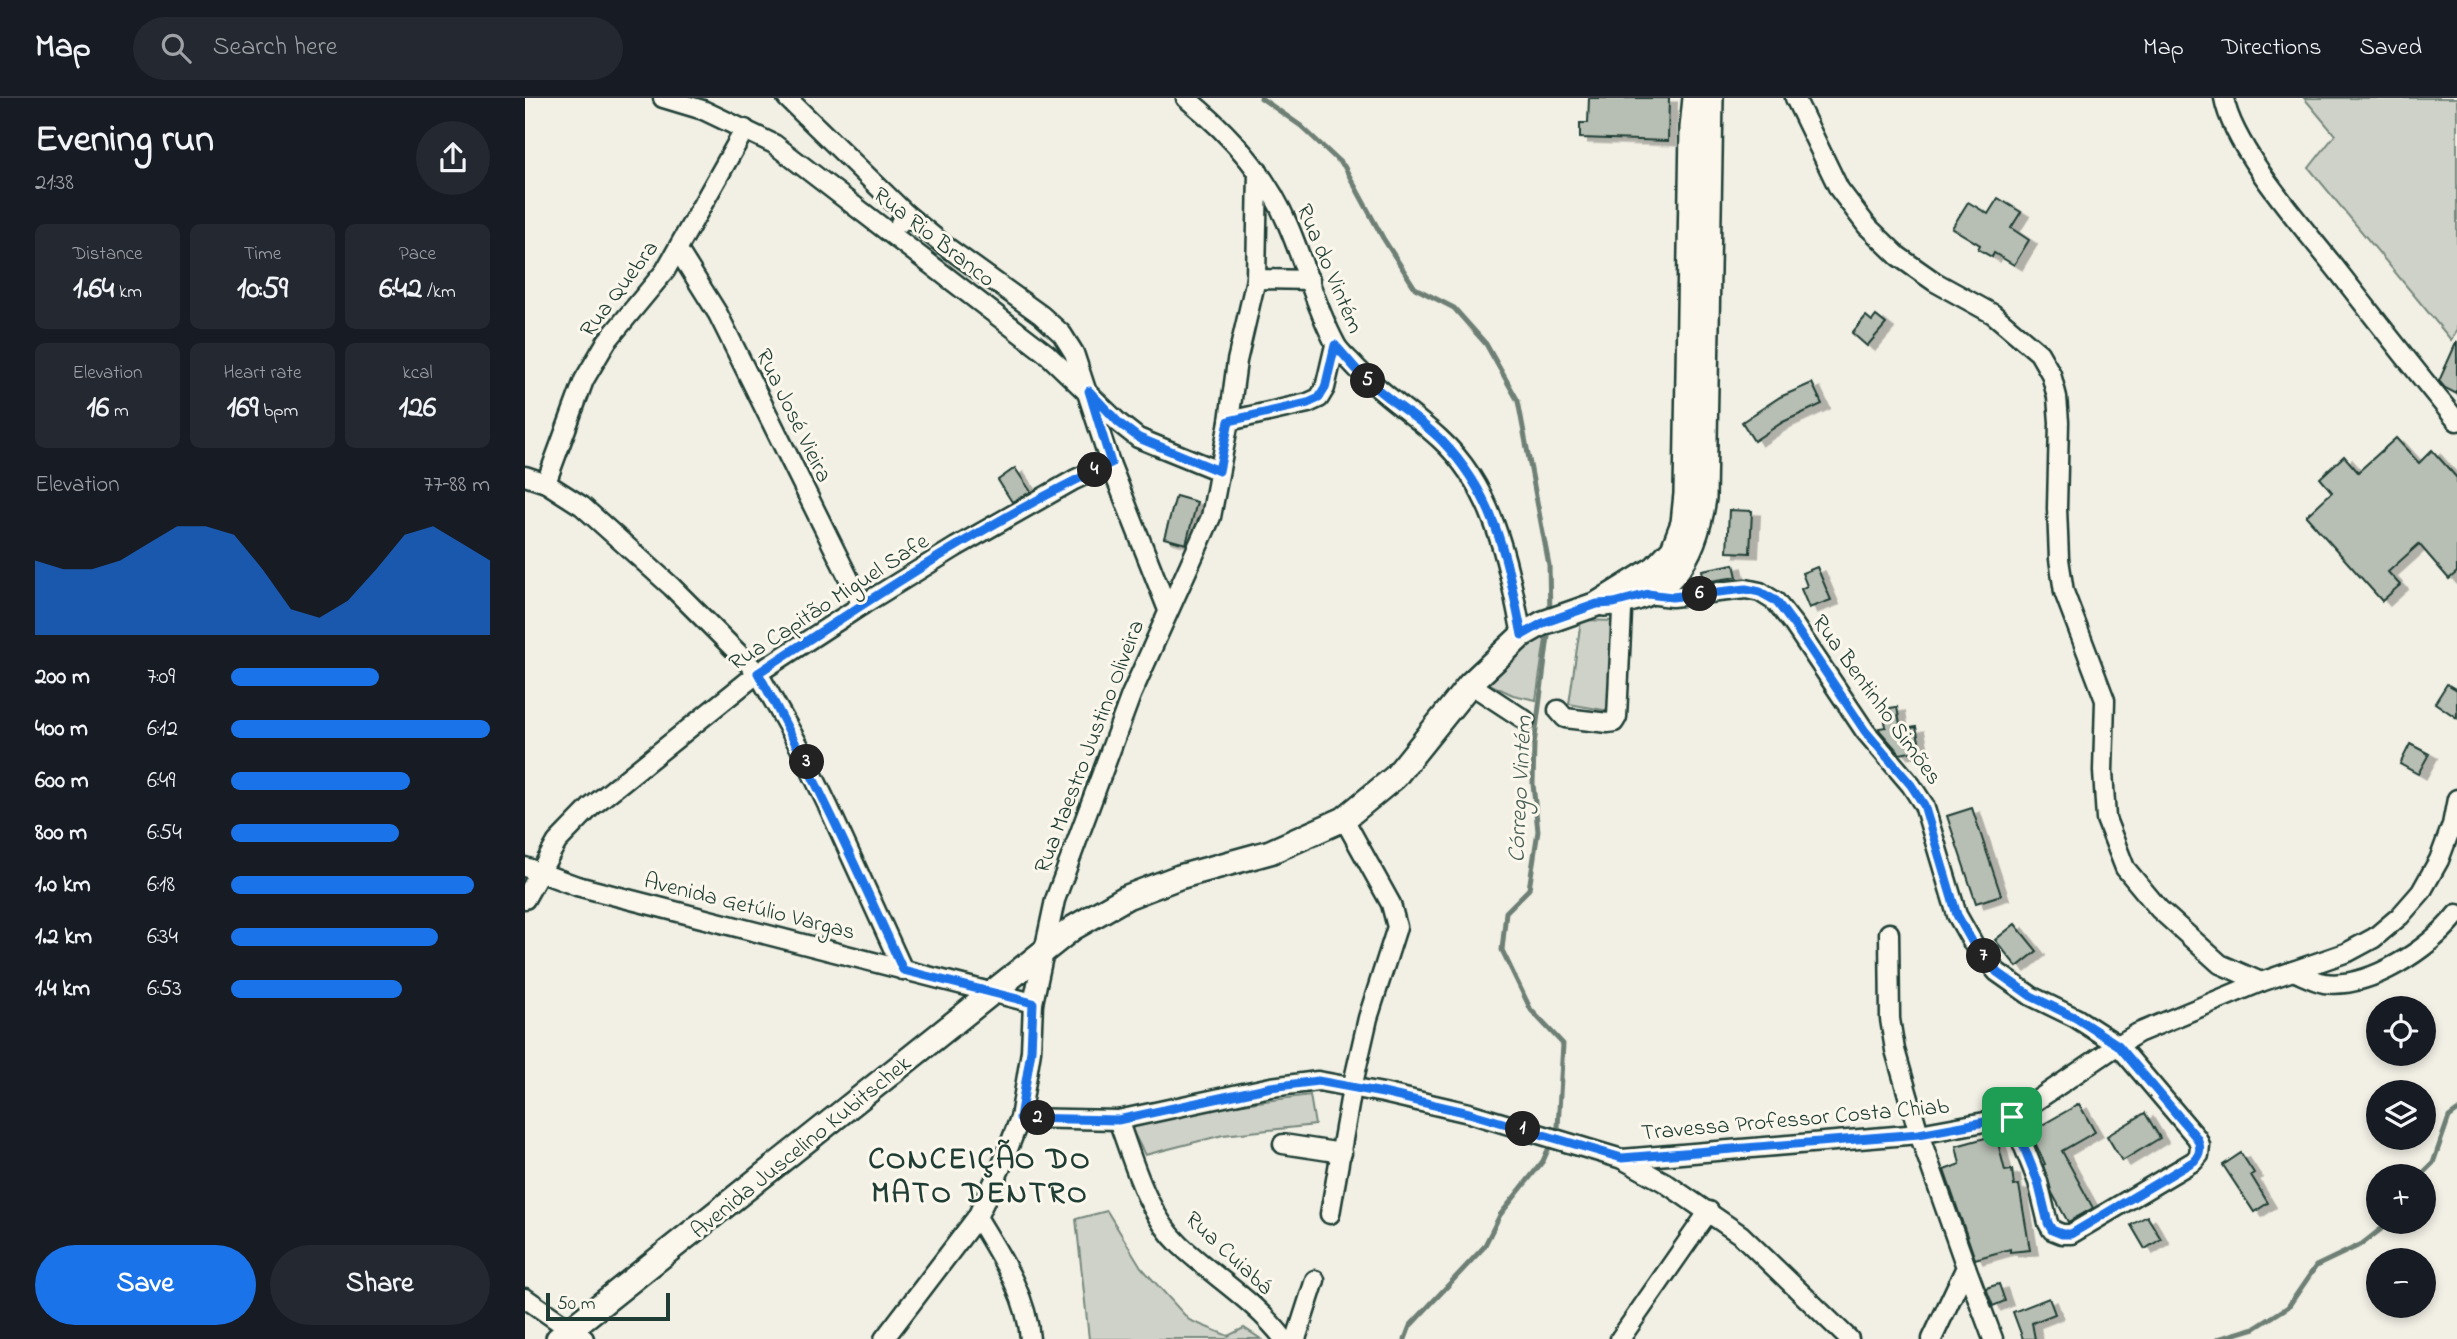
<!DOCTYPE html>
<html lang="en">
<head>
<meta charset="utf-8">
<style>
	:root { --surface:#171b24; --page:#242831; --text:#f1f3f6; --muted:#9ea1a6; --line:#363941; --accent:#1a73e8 }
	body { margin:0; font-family:"Indie Flower",sans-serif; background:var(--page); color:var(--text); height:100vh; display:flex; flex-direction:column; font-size:26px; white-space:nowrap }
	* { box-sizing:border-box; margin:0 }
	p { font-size:23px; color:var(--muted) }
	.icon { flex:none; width:38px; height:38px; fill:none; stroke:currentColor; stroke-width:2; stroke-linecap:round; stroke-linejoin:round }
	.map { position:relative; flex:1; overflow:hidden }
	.panel { display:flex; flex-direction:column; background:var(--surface); width:525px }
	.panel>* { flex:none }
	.fabs { position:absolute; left:1841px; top:898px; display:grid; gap:14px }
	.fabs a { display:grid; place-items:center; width:70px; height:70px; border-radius:50%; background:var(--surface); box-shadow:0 4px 10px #0003; font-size:35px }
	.scale { position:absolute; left:21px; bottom:18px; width:124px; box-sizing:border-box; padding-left:7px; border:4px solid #1f3d34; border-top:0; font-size:19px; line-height:24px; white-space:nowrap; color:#1f3d34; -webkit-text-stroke:5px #fbf7ec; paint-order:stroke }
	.pin { position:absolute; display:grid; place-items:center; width:60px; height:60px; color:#fff; margin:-30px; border-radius:14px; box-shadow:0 4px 10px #0006 }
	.km { position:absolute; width:35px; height:35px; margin:-18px; border-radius:50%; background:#222; color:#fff; font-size:19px; line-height:35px; text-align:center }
	.round { display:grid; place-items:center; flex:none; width:74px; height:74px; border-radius:37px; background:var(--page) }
	.head { display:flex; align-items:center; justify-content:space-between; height:119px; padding:0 35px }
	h1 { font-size:38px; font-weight:700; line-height:52px }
	.figures { display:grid; grid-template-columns:repeat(3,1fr); gap:10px; height:119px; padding:7px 35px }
	.figures div { display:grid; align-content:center; border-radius:10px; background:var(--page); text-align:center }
	.figures b { font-size:30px; font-weight:700 }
	.figures small { font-size:19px; font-weight:400 }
	.figures p { font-size:19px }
	.chart { height:196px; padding:14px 35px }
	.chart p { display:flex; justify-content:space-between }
	.chart svg { width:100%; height:126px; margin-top:7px; fill:var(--accent); opacity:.7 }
	.action { display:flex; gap:14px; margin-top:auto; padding:14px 35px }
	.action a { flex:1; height:80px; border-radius:42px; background:var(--accent); color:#fff; font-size:28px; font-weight:700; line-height:80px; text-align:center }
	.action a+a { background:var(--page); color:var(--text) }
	ul { padding:0 35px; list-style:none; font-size:23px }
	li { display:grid; grid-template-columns:112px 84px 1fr; align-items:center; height:52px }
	li i { height:18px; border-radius:9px; background:var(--accent) }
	header { display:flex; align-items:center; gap:42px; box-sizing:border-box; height:98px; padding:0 35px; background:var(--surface); border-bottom:2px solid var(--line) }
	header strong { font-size:33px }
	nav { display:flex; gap:38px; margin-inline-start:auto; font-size:24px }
	.search { width:490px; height:63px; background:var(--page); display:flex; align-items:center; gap:18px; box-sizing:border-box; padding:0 24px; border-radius:38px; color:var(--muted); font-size:26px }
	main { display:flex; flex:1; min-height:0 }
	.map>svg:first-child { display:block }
</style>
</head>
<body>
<header>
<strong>Map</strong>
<div class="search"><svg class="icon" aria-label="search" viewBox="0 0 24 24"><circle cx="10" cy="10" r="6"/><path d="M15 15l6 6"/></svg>Search here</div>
<nav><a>Map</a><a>Directions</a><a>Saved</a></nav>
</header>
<main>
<section class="panel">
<div class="head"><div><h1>Evening run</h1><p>21:38</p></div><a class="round"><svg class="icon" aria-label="share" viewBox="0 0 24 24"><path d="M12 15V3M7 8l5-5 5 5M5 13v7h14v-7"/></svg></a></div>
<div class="figures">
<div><p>Distance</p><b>1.64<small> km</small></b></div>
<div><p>Time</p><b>10:59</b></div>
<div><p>Pace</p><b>6:42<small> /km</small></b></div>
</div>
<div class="figures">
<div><p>Elevation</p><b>16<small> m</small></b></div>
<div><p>Heart rate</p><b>169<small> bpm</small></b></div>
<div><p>kcal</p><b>126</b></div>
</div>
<div class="chart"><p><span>Elevation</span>77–88 m</p>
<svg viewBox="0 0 160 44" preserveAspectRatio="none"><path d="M0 44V18L10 21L20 21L30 18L40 12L50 6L60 6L70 9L80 21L90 35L100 38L110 32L120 21L130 9L140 6L150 12L160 18V44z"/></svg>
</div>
<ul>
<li><b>200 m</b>7:09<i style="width:57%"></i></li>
<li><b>400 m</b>6:12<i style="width:100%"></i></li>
<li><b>600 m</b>6:49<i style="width:69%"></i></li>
<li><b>800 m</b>6:54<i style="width:65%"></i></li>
<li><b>1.0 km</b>6:18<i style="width:94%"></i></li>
<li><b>1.2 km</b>6:34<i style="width:80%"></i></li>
<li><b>1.4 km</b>6:53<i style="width:66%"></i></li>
</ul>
<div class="action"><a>Save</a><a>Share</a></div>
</section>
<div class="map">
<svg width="1932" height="1241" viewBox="0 0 1932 1241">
	<defs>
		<filter id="shadow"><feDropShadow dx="8" dy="4.5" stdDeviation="0" flood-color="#0004"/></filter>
	</defs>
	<rect width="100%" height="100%" fill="#f2f0e5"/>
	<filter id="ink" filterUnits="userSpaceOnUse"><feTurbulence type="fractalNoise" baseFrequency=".0143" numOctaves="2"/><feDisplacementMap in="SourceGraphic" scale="14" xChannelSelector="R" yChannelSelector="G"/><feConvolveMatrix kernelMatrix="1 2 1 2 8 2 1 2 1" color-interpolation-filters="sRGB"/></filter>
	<g filter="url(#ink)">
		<g fill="#cfd2c8" stroke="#77887e" stroke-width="2">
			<polygon points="1779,0 1932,0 1932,232 1926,242 1784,70 1810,37"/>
			<polygon points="1056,522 1092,523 1084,613 1044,606"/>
			<polygon points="1021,534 1011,602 988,597 960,584 982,561"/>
			<polygon points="785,997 790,1027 698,1037 620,1057 605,1028 689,1010"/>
			<polygon points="582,1113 616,1169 664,1222 703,1238 719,1230 736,1241 564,1241 551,1121"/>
		</g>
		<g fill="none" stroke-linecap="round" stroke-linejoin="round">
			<g stroke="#6e7f75" stroke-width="5">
				<polyline points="736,0 776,28 819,68 858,140 890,190 929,210 961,246 993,303 1024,467 1025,517"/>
				<polyline points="1895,1078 1908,1065 1924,1019 1932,1013"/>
				<polyline points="880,1241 885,1228 959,1149 975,1117 1018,1063 1033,1029 1038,946 1006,912 977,852 981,814 1004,791 1013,733 1008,686 1009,647 1024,531"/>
				<polyline points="1693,1241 1730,1230 1763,1209 1791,1168 1837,1146 1865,1124"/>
			</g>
		</g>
		<g fill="#b7beb3" stroke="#1f3d34" stroke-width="2" filter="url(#shadow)">
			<polygon points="1064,0 1144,0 1143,43 1055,40 1055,25 1063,25"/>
			<polygon points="1473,100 1496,114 1486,130 1504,142 1489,167 1469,155 1467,159 1453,151 1455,147 1427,130 1443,104 1463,116"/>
			<polygon points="1341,218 1347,223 1351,218 1361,226 1342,248 1327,235"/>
			<polygon points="1932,243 1932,296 1920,290 1914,283"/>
			<polygon points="1287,285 1297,306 1258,324 1229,343 1217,324 1255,299"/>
			<polygon points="1871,340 1894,365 1907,352 1932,380 1932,474 1924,481 1894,446 1863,474 1875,487 1857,503 1781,418 1807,394 1795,380 1819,358 1833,374"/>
			<polygon points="490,370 506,394 487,404 473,382"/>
			<polygon points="651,398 672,404 661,446 639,440"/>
			<polygon points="1204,412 1227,413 1225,455 1202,454"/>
			<polygon points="1209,466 1212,479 1179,484 1177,472"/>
			<polygon points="1292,469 1306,502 1284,510 1276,491 1282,488 1277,475"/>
			<polygon points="1922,586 1932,592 1932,620 1910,605"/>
			<polygon points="1372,609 1376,632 1391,629 1396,652 1375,656 1355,633 1354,630 1361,629 1358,611"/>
			<polygon points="1885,646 1904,656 1893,676 1875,666"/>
			<polygon points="1447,710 1476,797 1451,805 1422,718"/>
			<polygon points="1490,826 1512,853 1492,869 1470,842"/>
			<polygon points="1554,1006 1570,1034 1537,1053 1568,1110 1543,1124 1527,1095 1518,1067 1520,1066 1505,1034"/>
			<polygon points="1620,1015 1635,1040 1597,1063 1582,1038"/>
			<polygon points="1471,1037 1480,1073 1487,1072 1489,1088 1494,1087 1505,1152 1485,1154 1485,1151 1450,1161 1419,1072 1435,1066 1431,1048"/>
			<polygon points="1716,1055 1729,1075 1726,1077 1743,1105 1729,1114 1698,1067"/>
			<polygon points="1622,1118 1636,1141 1620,1151 1606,1127"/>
			<polygon points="1474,1186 1480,1203 1468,1208 1461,1190"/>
			<polygon points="1524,1200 1530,1216 1507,1225 1510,1241 1498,1241 1488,1214"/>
		</g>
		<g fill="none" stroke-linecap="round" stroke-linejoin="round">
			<g stroke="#1f3d34" stroke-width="23">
				<g id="minor">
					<polyline points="138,0 178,12 249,46 522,256 594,325 613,340 694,373"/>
					<polyline points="262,0 381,116 375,125"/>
					<path d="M661 0C703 34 742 76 763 127 779 164 791 210 810 245 813 252 821 259 827 265 853 294 886 314 915 341 970 391 983 467 997 537"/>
					<polyline points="1270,0 1314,91 1342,128 1373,158 1410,184 1468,216 1514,255 1526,276 1532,299 1534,324 1532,410 1534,461 1539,494 1580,602 1578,673 1581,721 1600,770 1634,811 1695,866 1736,884"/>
					<path d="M1699 0C1708 51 1779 130 1812 172 1852 223 1891 274 1932 323"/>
					<polyline points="381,116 419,147 516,217 537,236 549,255 585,365 643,512"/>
					<polyline points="153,152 193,216 337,507"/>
					<polyline points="731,181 785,182"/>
					<polyline points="704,323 783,305 794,300 800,290 810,247"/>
					<polyline points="0,378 21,385 57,408 147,489 233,575 274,648 304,710 378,872"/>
					<polyline points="21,385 59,282 82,243 140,173 220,31"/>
					<polyline points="1123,496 1147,499 1221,491 1235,494 1251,504 1269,527 1340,633 1386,687 1399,707 1432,817 1449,847 1472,874 1506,898 1551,920 1593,947 1672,1040 1675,1047 1674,1057 1669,1063 1546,1136 1537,1136 1527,1132 1523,1125 1513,1084 1487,1019"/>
					<polyline points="945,586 1000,622"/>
					<polyline points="1033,612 1040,620 1083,625 1089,624 1092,619 1098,492"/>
					<polyline points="0,769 52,788 508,905"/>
					<polyline points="0,801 32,744 66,709 233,575 337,507 431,449 549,382 585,365"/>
					<polyline points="1364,835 1365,921 1370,952 1394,1036 1441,1169 1407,1241"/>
					<path d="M1768 873C1778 877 1789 883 1799 885 1845 891 1904 851 1932 816"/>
					<polyline points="495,1020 593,1022 746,989 793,983 858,995 944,1015 1097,1061 1139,1084 1216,1137 1324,1241"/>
					<path d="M593 1022C609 1065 621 1114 655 1147 689 1179 730 1203 759 1241"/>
					<polyline points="758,1046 817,1055"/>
					<polyline points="1097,1061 1394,1036 1487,1019 1593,947 1613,935 1736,884 1823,854 1849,840 1875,818 1896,794 1914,762 1927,727 1932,701"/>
					<polyline points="805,1116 827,990 843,920 872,829 866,806 819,721"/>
					<path d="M452 1119C474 1156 502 1197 505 1241"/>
					<polyline points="1441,1169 1468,1241"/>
					<polyline points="0,1200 59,1241"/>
					<polyline points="359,1241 452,1119 476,1069 495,1020 506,953 508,905 530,802 606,597 686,419 704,323 712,263 731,181 733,73"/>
					<polyline points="771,1241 790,1182"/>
					<polyline points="1095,1241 1184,1113"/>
				</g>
			</g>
			<g stroke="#1f3d34" stroke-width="28">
				<g id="major">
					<path d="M1079 506C1146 502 1170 460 1179 400L1186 0"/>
					<polyline points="33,1241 548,830 602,799 654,779 745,754 819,721 870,679 945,586 997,537 1018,525 1072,506 1130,470 1148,451 1158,425 1161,396 1167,30 1170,0"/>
				</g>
			</g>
			<use href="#minor" stroke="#fbf7ec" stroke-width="18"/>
			<use href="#major" stroke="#fbf7ec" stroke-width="23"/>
		</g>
	</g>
	<g fill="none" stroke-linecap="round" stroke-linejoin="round" filter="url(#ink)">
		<g stroke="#fff" stroke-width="14">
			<path id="route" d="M810 247C822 260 833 275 846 286 869 306 896 322 917 343 972 400 982 463 997 537L1018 525 1072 506 1089 505 1123 496 1147 499 1221 491 1235 494 1251 503 1269 527 1340 633 1386 687 1399 707 1432 817 1449 847 1472 874 1506 898 1551 920 1593 947 1672 1040C1676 1049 1676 1055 1669 1063L1546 1136H1537L1527 1132 1523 1125 1513 1084 1487 1019 1394 1036 1097 1060 944 1015 858 995 793 983 746 989 593 1022 495 1020 506 953 508 905 378 872C332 771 287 672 233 575 347 500 462 423 586 365L564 293 594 325 614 340 694 373 704 323 783 305 794 300 800 290Z"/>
		</g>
		<use href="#route" stroke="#1a73e8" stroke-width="9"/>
	</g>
	<g text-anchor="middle" stroke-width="6" stroke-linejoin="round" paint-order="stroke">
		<g font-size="23" fill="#1f3d34" stroke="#fbf7ec">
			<text transform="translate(410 138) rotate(38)" y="8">Rua Rio Branco</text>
			<text transform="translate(806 170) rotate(67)" y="8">Rua do Vintém</text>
			<text transform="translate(93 190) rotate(-53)" y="8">Rua Quebra</text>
			<text transform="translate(270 317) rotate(64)" y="8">Rua José Vieira</text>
			<text transform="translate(303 503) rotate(-33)" y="8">Rua Capitão Miguel Safe</text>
			<text transform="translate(1353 601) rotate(54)" y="8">Rua Bentinho Simões</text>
			<text transform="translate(563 648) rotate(-69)" y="8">Rua Maestro Justino Oliveira</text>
			<text transform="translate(225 807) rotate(14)" y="8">Avenida Getúlio Vargas</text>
			<text transform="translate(1270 1020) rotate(-5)" y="8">Travessa Professor Costa Chiab</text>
			<text transform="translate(275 1048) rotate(-39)" y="8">Avenida Juscelino Kubitschek</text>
			<text transform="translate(705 1154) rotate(43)" y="8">Rua Cuiabá</text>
		</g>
		<g font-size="24" font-style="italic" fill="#465e55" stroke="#fbf7ec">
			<text transform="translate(994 691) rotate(-87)" y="8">Córrego Vintém</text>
		</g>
		<g font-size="30" font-weight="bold" letter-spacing="2" fill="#1f3d34" stroke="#fbf7ec">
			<text x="455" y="1070">CONCEIÇÃO DO<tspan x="455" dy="34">MATO DENTRO</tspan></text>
		</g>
	</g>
</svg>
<div class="fabs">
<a><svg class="icon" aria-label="locate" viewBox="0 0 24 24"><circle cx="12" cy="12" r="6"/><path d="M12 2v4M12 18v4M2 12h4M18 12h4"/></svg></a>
<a><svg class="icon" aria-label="layers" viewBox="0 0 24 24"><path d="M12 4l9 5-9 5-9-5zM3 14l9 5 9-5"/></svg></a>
<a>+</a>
<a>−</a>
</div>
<div class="scale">50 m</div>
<div class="pin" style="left:1487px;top:1019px;background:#1e9e55"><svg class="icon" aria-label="arrive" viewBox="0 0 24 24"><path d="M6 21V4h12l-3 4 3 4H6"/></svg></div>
<b class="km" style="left:998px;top:1031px">1</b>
<b class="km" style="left:513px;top:1020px">2</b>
<b class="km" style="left:282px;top:664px">3</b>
<b class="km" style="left:570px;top:372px">4</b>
<b class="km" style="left:843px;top:283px">5</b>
<b class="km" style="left:1175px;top:496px">6</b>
<b class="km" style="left:1459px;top:858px">7</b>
</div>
</main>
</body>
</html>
